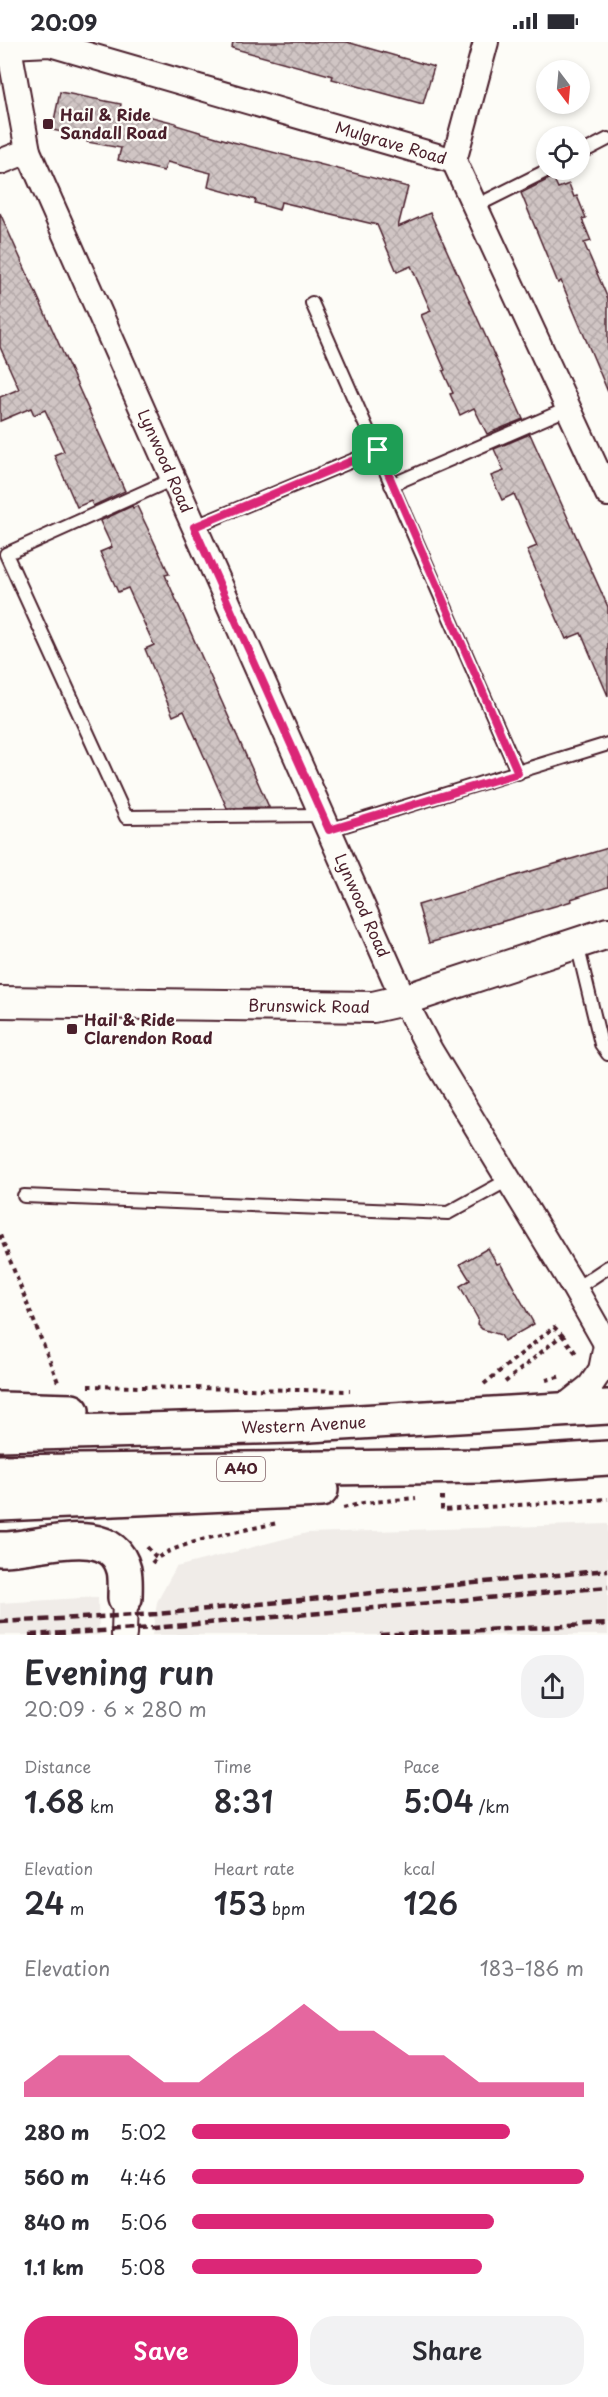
<!DOCTYPE html>
<html lang="en">
<head>
<meta charset="utf-8">
<style>
	:root { --surface:#fff; --page:#f2f2f3; --text:#2b2b33; --muted:#7c7c81; --accent:#db2777 }
	body { margin:0; font-family:"Playpen Sans",sans-serif; background:var(--page); color:var(--text); height:100vh; display:flex; flex-direction:column; font-size:22px; white-space:nowrap }
	* { box-sizing:border-box; margin:0 }
	p { font-size:20px; color:var(--muted) }
	.icon { flex:none; width:33px; height:33px; fill:none; stroke:currentColor; stroke-width:2; stroke-linecap:round; stroke-linejoin:round }
	.map { position:relative; height:1593px; overflow:hidden }
	.panel { display:flex; flex-direction:column; background:var(--surface); flex:1 }
	.panel>* { flex:none }
	.needle { width:39px; rotate:164deg }
	.buttons { position:absolute; left:536px; top:18px; display:grid; gap:12px }
	.buttons a { display:grid; place-items:center; width:54px; height:54px; border-radius:50%; background:var(--surface); box-shadow:0 3px 9px #0003; font-size:30px }
	.pin { position:absolute; display:grid; place-items:center; width:51px; height:51px; color:#fff; margin:-26px; border-radius:12px; box-shadow:0 3px 9px #0006 }
	.round { display:grid; place-items:center; flex:none; width:63px; height:63px; border-radius:24px; background:var(--page) }
	.overview { display:flex; align-items:center; justify-content:space-between; height:102px; padding:0 24px }
	h1 { font-size:33px; font-weight:600; line-height:45px }
	.metrics { display:grid; grid-template-columns:repeat(3,1fr); gap:9px; height:102px; padding:6px 24px }
	.metrics div { display:grid; align-content:center }
	.metrics b { font-size:30px; font-weight:600 }
	.metrics small { font-size:16px; font-weight:400 }
	.metrics p { font-size:16px }
	.chart { height:168px; padding:12px 24px }
	.chart p { display:flex; justify-content:space-between }
	.chart svg { width:100%; height:108px; margin-top:6px; fill:var(--accent); opacity:.7 }
	.action { display:flex; gap:12px; margin-top:auto; padding:12px 24px }
	.action a { flex:1; height:69px; border-radius:24px; background:var(--accent); color:#fff; font-size:24px; font-weight:600; line-height:69px; text-align:center }
	.action a+a { background:var(--page); color:var(--text) }
	ul { padding:0 24px; list-style:none; font-size:20px }
	li { display:grid; grid-template-columns:96px 72px 1fr; align-items:center; height:45px }
	li i { height:15px; border-radius:8px; background:var(--accent) }
	.status { display:flex; justify-content:space-between; align-items:center; height:42px; padding:0 30px; background:var(--surface); direction:ltr }
	.status svg { height:16px; fill:currentColor }
	.map>svg:first-child { display:block }
</style>
</head>
<body>
<div class="status"><b>20:09</b><svg viewBox="0 0 49 12"><path d="M0 12V9h3v3zM5 12V6h3v6zM10 12V3h3v9zM15 12V0h3v12zM26 1h20v11H26zM47 4h2v5h-2z"/></svg></div>
<div class="map">
<svg width="608" height="1593" viewBox="0 0 608 1593">
	<defs>
		<pattern id="building-cross-hatch" width="8" height="8" patternUnits="userSpaceOnUse" patternTransform="scale(1.5)"><rect width="8" height="8" fill="#d0c5c4"/><path d="M0 0l8 8M0 8l8-8" fill="none" stroke="#b4a9a9"/></pattern>
	</defs>
	<rect width="100%" height="100%" fill="#fdfcf7"/>
	<filter id="ink" filterUnits="userSpaceOnUse"><feTurbulence type="fractalNoise" baseFrequency=".0167" numOctaves="2"/><feDisplacementMap in="SourceGraphic" scale="12" xChannelSelector="R" yChannelSelector="G"/><feConvolveMatrix kernelMatrix="1 2 1 2 8 2 1 2 1" color-interpolation-filters="sRGB"/></filter>
	<g filter="url(#ink)">
		<g fill="#f0ece8">
			<polygon points="608,1482 608,1593 152,1593 157,1560 176,1525 307,1491"/>
			<polygon points="98,1555 99,1593 0,1593 0,1561"/>
		</g>
		<g fill="url(#building-cross-hatch)" stroke="#4a1f2b" stroke-width="1.5">
			<polygon points="233,0 347,0 434,25 423,62 332,37 333,34 232,6"/>
			<polygon points="60,50 121,62 120,67 176,81 176,83 233,100 408,145 398,185 430,171 523,377 487,392 474,366 460,373 450,352 453,351 443,329 445,328 421,273 431,269 411,224 397,230 377,183 281,160 279,168 255,161 256,158 208,145 211,131 167,120 164,129 118,118 121,106 87,100 88,95 52,88"/>
			<polygon points="553,135 558,146 569,142 574,155 577,154 586,176 582,177 591,199 584,201 608,257 608,350 561,239 558,241 521,151"/>
			<polygon points="0,171 125,449 93,464 91,459 77,465 54,413 64,409 45,368 34,373 31,366 0,379 0,355 19,347 0,305"/>
			<polygon points="530,392 608,565 608,654 581,591 566,597 527,508 537,504 514,452 502,458 491,434 504,429 494,407"/>
			<polygon points="132,464 133,466 137,464 159,510 169,532 165,533 269,765 227,766 184,669 173,674 145,607 154,603 128,546 118,550 100,510 112,505 100,479"/>
			<polygon points="608,806 608,845 571,857 572,859 429,901 418,863"/>
			<polygon points="488,1206 497,1222 500,1221 534,1282 504,1299 501,1293 482,1287 477,1282 478,1277 460,1244 470,1238 460,1222"/>
		</g>
		<g fill="none" stroke-linecap="round" stroke-linejoin="round">
			<g stroke="#4a1f2b" stroke-width="16">
				<g id="service">
					<polyline points="579,112 608,97"/>
					<polyline points="476,164 548,128"/>
					<polyline points="312,261 518,731"/>
					<polyline points="173,437 6,512 126,775 322,773"/>
					<polyline points="391,443 569,366"/>
					<polyline points="194,485 378,408"/>
					<polyline points="329,788 608,702"/>
					<polyline points="577,902 601,1002 608,1012"/>
					<polyline points="24,1154 448,1171 508,1138"/>
					<polyline points="575,1247 608,1225"/>
				</g>
			</g>
			<g stroke="#4a1f2b" stroke-width="28">
				<g id="minor">
					<path id="s1" d="M8 0 28 109 404 958 430 1008 575 1247 608 1305"/>
					<path id="s2" d="M9 4 50 2 454 119 608 452"/>
					<polyline points="454,119 486,0"/>
					<polyline points="0,120 28,109"/>
					<polyline points="560,1368 590,1344 601,1328 606,1303"/>
					<polyline points="124,1593 125,1556"/>
				</g>
			</g>
			<g stroke="#4a1f2b" stroke-width="34">
				<g id="tertiary">
					<path id="s3" d="M0 960 373 965 404 958 608 891"/>
				</g>
			</g>
			<g stroke="#4a1f2b" stroke-width="38">
				<g id="trunk">
					<polyline points="0,1367 72,1369"/>
					<path id="s4" d="M0 1392 293 1384 608 1365"/>
					<polyline points="0,1430 483,1424 608,1416"/>
					<polyline points="0,1462 321,1448"/>
					<path d="M0 1507C37 1508 111 1477 124 1528 126 1537 125 1547 125 1556"/>
				</g>
			</g>
			<g stroke="#4a1f2b" stroke-width="4" stroke-dasharray="4.5 4.5" stroke-linecap="butt">
				<polyline points="0,1193 58,1340"/>
				<polyline points="562,1293 578,1314"/>
				<polyline points="546,1338 562,1334"/>
				<polyline points="484,1342 554,1285 562,1293 504,1341"/>
				<polyline points="88,1344 350,1349"/>
				<polyline points="442,1454 442,1468 608,1457"/>
				<polyline points="343,1466 363,1461 416,1456"/>
				<polyline points="147,1505 156,1515"/>
				<path d="M152 1521C169 1500 248 1488 277 1481"/>
			</g>
			<use href="#service" stroke="#fdfcf7" stroke-width="12"/>
			<use href="#minor" stroke="#fdfcf7" stroke-width="24"/>
			<use href="#tertiary" stroke="#fdfcf7" stroke-width="30"/>
			<use href="#trunk" stroke="#fdfcf7" stroke-width="33"/>
			<g stroke="#4a1f2b" stroke-width="4.5" stroke-dasharray="9 4.5" stroke-linecap="butt">
				<polyline points="0,1580 157,1572 608,1528"/>
				<polyline points="29,1593 153,1586 608,1545"/>
				<polyline points="380,1593 608,1582"/>
			</g>
		</g>
	</g>
	<g fill="none" stroke-linecap="round" stroke-linejoin="round" filter="url(#ink)">
		<g stroke="#fff" stroke-width="12">
			<polygon id="route" points="378,408 518,731 329,788 194,485"/>
		</g>
		<use href="#route" stroke="#db2777" stroke-width="8"/>
	</g>
	<g fill="#4a1f2b" stroke="#fdfcf7" stroke-width="2">
		<rect x="42" y="76" width="12" height="12" rx="3"/>
		<rect x="66" y="981" width="12" height="12" rx="3"/>
	</g>
	<g text-anchor="middle" stroke-width="4.5" stroke-linejoin="round" paint-order="stroke">
		<rect fill="#fdfcf7" stroke="#806168" stroke-width="1.5" x="217" y="1415" width="48" height="24" rx="4.5"/>
		<g font-size="15" font-weight="bold" fill="#4a1f2b">
			<text x="241" y="1432">A40</text>
		</g>
		<g font-size="16" font-weight="bold" fill="#4a1f2b" stroke="#fdfcf7" text-anchor="start">
			<text x="60" y="79">Hail &amp; Ride<tspan x="60" dy="18">Sandall Road</tspan></text>
			<text x="84" y="984">Hail &amp; Ride<tspan x="84" dy="18">Clarendon Road</tspan></text>
		</g>
		<g font-size="16" fill="#4a1f2b" stroke="#fdfcf7">
			<text dy="6" stroke="none"><textPath href="#s2" startOffset="396">Mulgrave Road</textPath></text>
			<text dy="6" stroke="none"><textPath href="#s1" startOffset="450">Lynwood Road</textPath></text>
			<text dy="6" stroke="none"><textPath href="#s1" startOffset="936">Lynwood Road</textPath></text>
			<text dy="6" stroke="none"><textPath href="#s3" startOffset="309">Brunswick Road</textPath></text>
			<text dy="6" stroke="none"><textPath href="#s4" startOffset="304">Western Avenue</textPath></text>
		</g>
	</g>
</svg>
<div class="buttons">
<a><svg class="needle" viewBox="-14 -14 28 28"><path d="M0-13l5 13h-10z" fill="#e53935"/><path d="M0 13l5-13h-10z" fill="#7c7c81"/></svg></a>
<a><svg class="icon" aria-label="locate" viewBox="0 0 24 24"><circle cx="12" cy="12" r="6"/><path d="M12 2v4M12 18v4M2 12h4M18 12h4"/></svg></a>
</div>
<div class="pin" style="left:378px;top:408px;background:#1e9e55"><svg class="icon" aria-label="arrive" viewBox="0 0 24 24"><path d="M6 21V4h12l-3 4 3 4H6"/></svg></div>
</div>
<section class="panel">
<div class="overview"><div><h1>Evening run</h1><p>20:09 · 6 × 280 m</p></div><a class="round"><svg class="icon" aria-label="share" viewBox="0 0 24 24"><path d="M12 15V3M7 8l5-5 5 5M5 13v7h14v-7"/></svg></a></div>
<div class="metrics">
<div><p>Distance</p><b>1.68<small> km</small></b></div>
<div><p>Time</p><b>8:31</b></div>
<div><p>Pace</p><b>5:04<small> /km</small></b></div>
</div>
<div class="metrics">
<div><p>Elevation</p><b>24<small> m</small></b></div>
<div><p>Heart rate</p><b>153<small> bpm</small></b></div>
<div><p>kcal</p><b>126</b></div>
</div>
<div class="chart"><p><span>Elevation</span>183–186 m</p>
<svg viewBox="0 0 160 44" preserveAspectRatio="none"><path d="M0 44V38L10 27L20 27L30 27L40 38L50 38L60 27L70 17L80 6L90 17L100 17L110 27L120 27L130 38L140 38L150 38L160 38V44z"/></svg>
</div>
<ul>
<li><b>280 m</b>5:02<i style="width:81%"></i></li>
<li><b>560 m</b>4:46<i style="width:100%"></i></li>
<li><b>840 m</b>5:06<i style="width:77%"></i></li>
<li><b>1.1 km</b>5:08<i style="width:74%"></i></li>
</ul>
<div class="action"><a>Save</a><a>Share</a></div>
</section>
</body>
</html>
